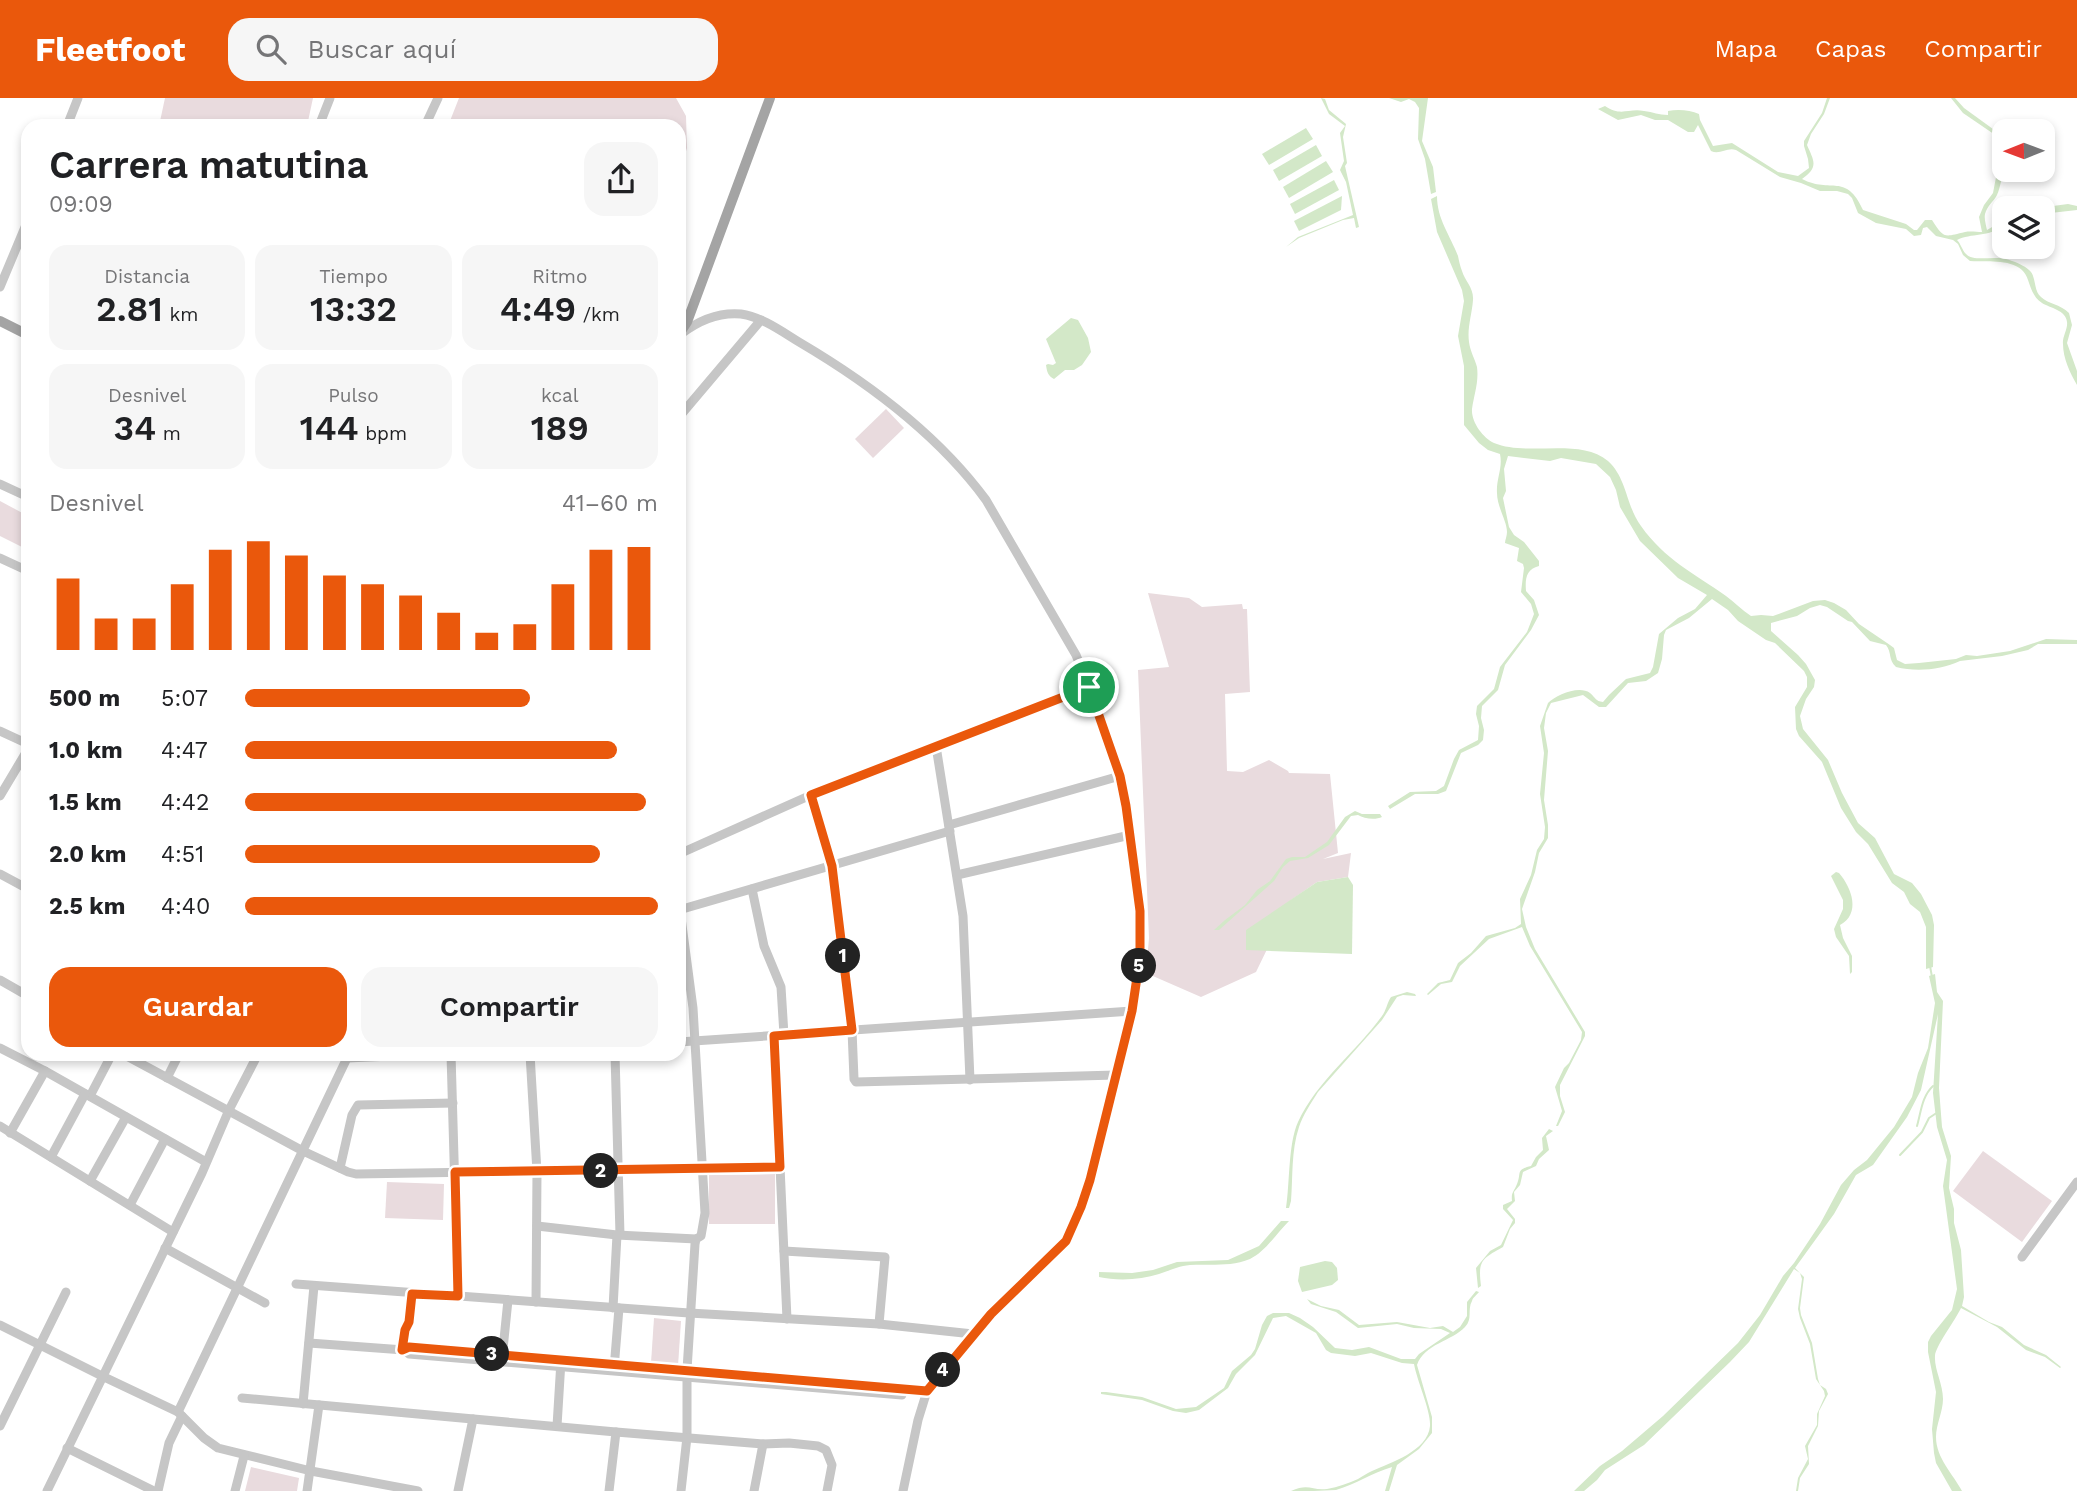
<!DOCTYPE html>
<html lang="es">
<head>
<meta charset="utf-8">
<style>
	:root { --surface:#fff; --page:#f6f6f6; --text:#202124; --muted:#757577; --accent:#ea580c }
	body { margin:0; font-family:"Work Sans",sans-serif; background:var(--page); color:var(--text); height:100vh; display:flex; flex-direction:column; font-size:26px; white-space:nowrap }
	* { box-sizing:border-box; margin:0 }
	p { font-size:23px; color:var(--muted) }
	.icon { flex:none; width:38px; height:38px; fill:none; stroke:currentColor; stroke-width:2; stroke-linecap:round; stroke-linejoin:round }
	.map { position:relative; flex:1; overflow:hidden }
	.panel { position:absolute; left:21px; top:21px; width:665px; height:942px; display:flex; flex-direction:column; background:var(--surface); border-radius:21px; box-shadow:0 4px 10px #0003 }
	.panel>* { flex:none }
	.needle { width:46px; rotate:269deg }
	.tools { position:absolute; left:1992px; top:21px; display:grid; gap:14px }
	.tools a { display:grid; place-items:center; width:63px; height:63px; border-radius:14px; background:var(--surface); box-shadow:0 4px 10px #0003; font-size:35px }
	.pin { position:absolute; display:grid; place-items:center; width:60px; height:60px; color:#fff; margin:-30px; border:4px solid #fff; border-radius:50%; box-shadow:0 2px 7px #0007 }
	.km { position:absolute; width:35px; height:35px; margin:-18px; border-radius:50%; background:#222; color:#fff; font-size:19px; line-height:35px; text-align:center }
	.round { display:grid; place-items:center; flex:none; width:74px; height:74px; border-radius:21px; background:var(--page) }
	.headline { display:flex; align-items:center; justify-content:space-between; height:119px; padding:0 28px }
	h1 { font-size:38px; font-weight:600; line-height:52px }
	.stats { display:grid; grid-template-columns:repeat(3,1fr); gap:10px; height:119px; padding:7px 28px }
	.stats div { display:grid; align-content:center; border-radius:18px; background:var(--page); text-align:center }
	.stats b { font-size:35px; font-weight:600 }
	.stats small { font-size:19px; font-weight:400 }
	.stats p { font-size:19px }
	.chart { height:196px; padding:14px 28px }
	.chart p { display:flex; justify-content:space-between }
	.chart svg { width:100%; height:126px; margin-top:7px; stroke:var(--accent); stroke-width:6 }
	.action { display:flex; gap:14px; margin-top:auto; padding:14px 28px }
	.action a { flex:1; height:80px; border-radius:21px; background:var(--accent); color:#fff; font-size:28px; font-weight:600; line-height:80px; text-align:center }
	.action a+a { background:var(--page); color:var(--text) }
	ul { padding:0 28px; list-style:none; font-size:23px }
	li { display:grid; grid-template-columns:112px 84px 1fr; align-items:center; height:52px }
	li i { height:18px; border-radius:9px; background:var(--accent) }
	header { display:flex; align-items:center; gap:42px; box-sizing:border-box; height:98px; padding:0 35px; background:var(--accent); color:#fff }
	header strong { font-size:33px }
	nav { display:flex; gap:38px; margin-inline-start:auto; font-size:24px }
	.search { width:490px; height:63px; background:var(--page); display:flex; align-items:center; gap:18px; box-sizing:border-box; padding:0 24px; border-radius:21px; color:var(--muted); font-size:26px }
	.map>svg:first-child { display:block }
</style>
</head>
<body>
<header>
<strong>Fleetfoot</strong>
<div class="search"><svg class="icon" aria-label="search" viewBox="0 0 24 24"><circle cx="10" cy="10" r="6"/><path d="M15 15l6 6"/></svg>Buscar aquí</div>
<nav><a>Mapa</a><a>Capas</a><a>Compartir</a></nav>
</header>
<div class="map">
<svg width="2077" height="1393" viewBox="0 0 2077 1393">
	<rect width="100%" height="100%" fill="#fff"/>
	<g fill="#e9dbde">
		<polygon points="165,0 313,0 307,28 159,28"/>
		<polygon points="459,0 676,0 686,18 687,50 681,70 683,102 679,140 679,28 448,28"/>
		<polygon points="886,311 904,330 873,360 855,341"/>
		<polygon points="0,403 28,418 28,452 0,438"/>
		<polygon points="1148,495 1189,500 1202,509 1242,506 1243,511 1247,511 1250,594 1225,596 1227,673 1243,674 1269,662 1288,673 1289,675 1330,676 1338,755 1323,761 1351,755 1348,779 1317,784 1291,802 1256,874 1201,899 1146,875 1149,840 1138,572 1169,569"/>
		<polygon points="1983,1053 2052,1103 2022,1144 1953,1093"/>
		<polygon points="775,1076 775,1126 709,1126 709,1077"/>
		<polygon points="387,1084 444,1086 443,1122 385,1120"/>
		<polygon points="654,1220 681,1223 678,1268 651,1265"/>
		<polygon points="251,1369 299,1380 297,1393 245,1393"/>
	</g>
	<g fill="#d3e8c8">
		<polygon points="1321,0 1325,1 1329,12 1346,26 1343,39 1347,65 1345,68 1359,129 1356,130 1354,120 1343,122 1299,140 1286,149 1298,139 1353,117 1346,84 1340,72 1344,63 1340,35 1345,28 1329,16"/>
		<polygon points="1389,0 1428,0 1422,43 1433,69 1436,94 1431,96 1425,61 1418,41 1419,10 1415,4 1409,1 1401,4"/>
		<path d="M1827 0H1830L1824 16 1811 36 1807 47C1814 63 1819 69 1802 81 1831 96 1846 74 1863 112L1906 126 1914 132H1917L1925 122H1932C1944 141 1944 139 1965 134 1970 133 1977 134 1982 134L1979 119 1984 107 1993 95 1997 74 2004 65C2004 70 2000 92 1997 97 1994 103 1987 108 1985 116 1984 121 1986 127 1987 132L2004 122V128C1989 139 1971 135 1957 142 1961 146 1962 152 1966 156 1974 165 1997 156 2012 163 2018 165 2027 169 2031 174 2036 181 2034 193 2041 199 2048 206 2060 206 2069 215L2072 227 2067 245 2077 273V287C2070 275 2063 260 2063 246 2062 239 2068 231 2067 224 2066 212 2050 210 2042 205 2034 200 2031 191 2028 182 2022 159 1987 164 1970 163L1963 157 1958 146 1953 142 1936 138 1927 129 1923 130 1921 137 1914 138 1906 131 1876 125 1858 115 1852 100 1848 96 1837 93H1820L1801 85 1780 79 1736 52C1727 49 1720 57 1711 53L1698 27 1694 34H1688L1668 22H1655L1641 17 1618 22 1598 11 1605 8C1621 19 1628 10 1644 13 1653 14 1659 17 1668 17V13C1678 11 1690 12 1699 16L1700 22 1713 48 1732 45 1778 74 1798 78 1809 70 1808 61 1804 48V43L1822 15Z"/>
		<polygon points="1951,0 1955,0 1964,10 2004,39 2004,43 1963,15"/>
		<polygon points="1306,30 1313,41 1269,67 1262,56"/>
		<polygon points="1316,47 1322,58 1279,83 1273,72"/>
		<polygon points="1326,63 1333,74 1289,100 1283,89"/>
		<polygon points="1334,82 1339,92 1295,116 1290,106"/>
		<polygon points="1342,98 1341,112 1299,133 1294,123"/>
		<path d="M1437 98C1437 121 1450 137 1458 158 1459 163 1460 168 1462 173 1465 183 1474 190 1473 202 1472 216 1467 230 1469 244 1470 253 1475 261 1477 269 1479 284 1474 297 1472 311 1471 324 1483 340 1494 345 1528 359 1579 339 1608 363 1627 380 1626 408 1641 428 1665 462 1694 475 1726 498 1734 504 1742 512 1751 518L1761 517 1773 518 1813 503 1825 502 1834 505 1846 512 1859 526 1890 547 1894 550 1897 562 1905 566 1919 565 1956 561 1966 557 1977 558 2010 553 2046 541 2077 542V546H2038L2028 552 2002 558 1960 563C1941 572 1916 574 1896 569 1888 562 1892 554 1886 547L1870 543 1852 524 1848 523 1827 509 1820 507 1810 510 1797 518 1771 525V533L1798 557 1806 566 1815 582 1814 589 1806 601 1800 618 1803 631 1828 662 1842 695 1858 725 1875 740 1894 776 1912 785 1921 796 1932 817 1934 827 1933 869 1926 871V829L1920 814 1910 806 1904 794 1892 785 1868 746 1856 734 1841 710 1822 664 1799 638 1796 631 1795 609 1807 589V579L1804 573 1775 545 1766 542 1738 523 1728 512 1712 501 1689 520 1666 532 1664 537 1662 561 1658 575 1646 583 1628 585 1606 609H1599L1583 597 1551 605 1546 615 1544 630 1548 653 1544 702 1548 727V740L1539 755 1535 774 1522 811 1526 829 1535 851 1585 934V938L1560 987V998L1565 1014 1558 1028H1556L1562 1013 1555 989 1564 970 1569 965 1581 942 1582 934 1530 848 1522 829 1489 841 1460 868 1452 884 1441 886 1428 897 1427 896 1438 885 1450 882 1458 865 1471 855 1486 838 1515 830 1521 826 1520 801 1531 777 1537 752 1544 741 1545 729 1540 696 1544 655 1540 628 1548 605C1556 597 1579 587 1590 595 1596 600 1595 603 1603 604L1609 597 1626 581 1650 575 1653 569 1659 536 1678 520 1695 511 1707 497 1678 480 1640 443 1620 409 1616 392 1610 379 1596 366 1561 360 1550 363 1508 358 1504 371 1506 393 1503 400 1509 429 1514 437 1524 444 1539 463V468C1526 471 1525 481 1526 493L1534 502 1539 517 1531 532 1505 567 1498 592 1482 608 1481 620 1484 632 1483 642 1478 647 1461 655 1446 693 1438 696H1415L1390 711 1388 708 1410 694 1436 693 1444 688 1454 661 1459 652 1478 642 1479 628 1476 616 1477 608 1494 591 1500 569 1527 534 1534 516 1531 506 1521 494 1524 470 1523 466 1517 463 1519 450 1505 445C1505 442 1507 438 1507 434 1507 423 1497 409 1497 395 1496 381 1503 370 1500 356L1488 352 1479 345 1464 327V268L1458 238 1464 203 1462 192 1437 134 1431 101Z"/>
		<polygon points="2068,106 2077,108 2077,112 2042,116 2042,110 2038,110"/>
		<path d="M1071 220 1078 222 1088 240 1091 254 1082 267 1074 272H1065L1054 281C1048 278 1047 274 1046 267L1048 266 1053 267 1056 265 1046 241Z"/>
		<path d="M1355 713 1362 716H1380L1382 719C1376 722 1364 721 1358 717L1351 718 1329 747 1308 760 1290 763 1283 769 1274 783 1219 832H1214L1225 822 1245 807 1257 792 1270 783 1286 761 1292 759H1305L1321 748 1327 744 1345 719Z"/>
		<path d="M1836 774 1839 775C1852 790 1861 816 1840 827L1843 840 1852 858V874L1850 876 1849 858 1836 839 1834 831 1843 811V802L1831 778Z"/>
		<polygon points="1348,779 1353,787 1352,856 1246,852 1246,832 1317,784"/>
		<path d="M1935 876 1937 894 1943 903 1939 990 1942 1029 1951 1058 1949 1090 1954 1111V1125L1961 1152 1964 1199 1962 1208 1989 1224 2002 1229 2024 1247 2046 1257 2061 1269 2060 1270 2045 1259 2026 1252 1997 1229 1961 1210C1956 1221 1935 1249 1935 1258 1934 1271 1943 1286 1943 1301 1943 1314 1936 1326 1936 1339 1936 1360 1953 1376 1962 1393H1952L1936 1365 1934 1355 1932 1331 1936 1294 1928 1254V1244L1931 1238 1952 1212 1957 1191 1943 1088 1947 1062 1937 1029 1933 995 1938 916 1921 992 1907 1019 1873 1067 1856 1077 1834 1116 1795 1170 1804 1179 1800 1210 1801 1217 1812 1245 1818 1281 1820 1287 1826 1291 1828 1296 1819 1313 1818 1328 1808 1348 1809 1366 1800 1380 1798 1393H1796L1798 1380 1808 1361 1805 1348 1817 1327V1316L1825 1298 1824 1293 1816 1281 1810 1246 1800 1220 1798 1211 1802 1181 1800 1175 1794 1171 1749 1244 1730 1264 1644 1347 1605 1372 1597 1382 1584 1393H1574L1600 1368 1622 1353 1663 1318 1738 1245 1760 1217 1783 1178 1794 1165 1820 1126 1841 1087 1854 1072 1867 1062 1894 1029 1912 999 1918 975 1928 950 1935 905 1929 878Z"/>
		<path d="M1407 894 1415 896 1416 898 1403 897 1397 899 1382 922 1318 994C1311 1005 1303 1017 1299 1029 1291 1053 1293 1079 1291 1103L1289 1110H1286C1290 1085 1288 1046 1298 1024 1317 983 1355 955 1382 918 1386 913 1387 905 1391 899Z"/>
		<path d="M1549 1031 1553 1033 1546 1038 1549 1052 1539 1061 1536 1068 1523 1074 1520 1087 1514 1094 1515 1103 1507 1111 1515 1121V1125L1510 1131 1503 1149C1481 1161 1478 1163 1481 1188L1478 1190 1476 1170 1490 1153 1501 1147 1513 1122 1503 1111V1107L1512 1103C1511 1094 1514 1094 1517 1086 1522 1074 1515 1072 1531 1068L1536 1059 1543 1052 1542 1040Z"/>
		<path d="M1281 1123H1289C1277 1135 1265 1154 1250 1161 1230 1169 1211 1166 1190 1167 1178 1168 1169 1173 1159 1176 1141 1182 1117 1183 1099 1179V1174L1132 1175 1153 1172 1177 1164 1228 1162 1259 1148Z"/>
		<polygon points="1325,1163 1332,1164 1337,1170 1338,1182 1332,1187 1302,1194 1298,1183 1300,1169"/>
		<path d="M1476 1193 1479 1194C1477 1197 1473 1199 1472 1203 1467 1212 1473 1221 1465 1229 1452 1243 1424 1246 1417 1267L1432 1319V1335L1419 1351 1397 1367 1389 1393H1385L1392 1369C1372 1375 1356 1386 1336 1392 1322 1393 1305 1393 1291 1393 1309 1385 1312 1393 1327 1391 1338 1389 1349 1385 1358 1381 1363 1378 1367 1375 1372 1373 1390 1365 1428 1353 1430 1328 1431 1313 1417 1283 1414 1266L1402 1265 1371 1255 1355 1258 1331 1255 1326 1252 1316 1235 1286 1218 1273 1220 1255 1257 1236 1276 1228 1290 1199 1312 1186 1315 1173 1313 1142 1302 1101 1296V1294H1106L1142 1299 1176 1311 1196 1309 1224 1290 1232 1273 1251 1257 1255 1251 1262 1227 1267 1218 1273 1215H1289L1300 1220 1313 1229 1335 1250 1352 1252 1369 1249 1401 1261H1415L1419 1256 1450 1235 1441 1231 1414 1230 1397 1226 1358 1230 1336 1214 1311 1206 1307 1201 1321 1208 1339 1212 1359 1227 1397 1224 1430 1230 1443 1228 1453 1234 1460 1229 1467 1218V1204Z"/>
	</g>
	<g fill="none" stroke-linecap="round" stroke-linejoin="round">
		<g stroke="#d3e8c8" stroke-width="2">
			<polyline points="1930,868 1932,879"/>
			<path d="M1917 1028C1921 1014 1922 998 1933 988"/>
			<polyline points="1900,1057 1922,1034 1929,1020 1938,1014"/>
		</g>
		<g stroke="#c6c6c6" stroke-width="9">
			<polyline points="67,28 78,0"/>
			<polyline points="319,28 330,0"/>
			<polyline points="425,28 438,0"/>
			<polyline points="0,189 28,122"/>
			<path d="M681 236C698 223 719 214 741 216 762 219 781 233 799 244 867 284 939 338 986 402L1076 557 1089 589 1120 678 1126 708 1140 813V860L1132 913 1090 1082 1081 1109 1066 1143 991 1216 927 1293 918 1322 903 1393"/>
			<polyline points="679,319 761,222"/>
			<polyline points="0,386 28,399"/>
			<polyline points="0,460 28,473"/>
			<polyline points="0,633 28,646"/>
			<polyline points="936,648 963,818 970,982"/>
			<polyline points="811,697 832,768 852,932 854,981 856,984 1116,977"/>
			<polyline points="0,698 28,651"/>
			<polyline points="949,727 1120,678"/>
			<polyline points="679,756 811,697 1089,589"/>
			<polyline points="0,776 28,791"/>
			<polyline points="957,777 1130,737"/>
			<polyline points="752,791 764,848 781,889 784,937"/>
			<polyline points="679,812 950,733"/>
			<polyline points="680,812 693,910 705,1115 701,1138 696,1141 695,1146 687,1272 687,1339 681,1393"/>
			<polyline points="0,882 28,898"/>
			<polyline points="774,938 787,1221"/>
			<polyline points="679,944 1132,913"/>
			<polyline points="0,950 45,973 206,1064"/>
			<polyline points="123,956 303,1053 348,1074 356,1076 780,1069"/>
			<polyline points="339,956 347,960 436,956"/>
			<polyline points="451,956 458,1198"/>
			<polyline points="530,956 537,1074 536,1204"/>
			<polyline points="615,956 620,1137"/>
			<polyline points="167,980 179,956"/>
			<polyline points="90,998 112,956"/>
			<polyline points="0,1028 173,1134"/>
			<polyline points="10,1035 45,973"/>
			<polyline points="51,1059 85,996"/>
			<polyline points="340,1070 352,1017 358,1007 453,1005"/>
			<polyline points="90,1083 126,1019"/>
			<polyline points="130,1107 165,1041"/>
			<polyline points="537,1128 617,1137 696,1141"/>
			<polyline points="165,1150 265,1205"/>
			<polyline points="784,1153 885,1159 879,1226"/>
			<polyline points="2022,1159 2077,1084"/>
			<polyline points="296,1186 689,1215 879,1226 973,1236"/>
			<polyline points="613,1210 617,1137"/>
			<polyline points="0,1227 102,1278 178,1314 204,1340 218,1350 311,1373 418,1393"/>
			<polyline points="309,1245 404,1252 409,1249 927,1293"/>
			<polyline points="402,1252 405,1232 409,1224 412,1196"/>
			<polyline points="404,1252 409,1256 902,1297"/>
			<polyline points="502,1261 508,1202"/>
			<polyline points="614,1271 619,1210"/>
			<polyline points="242,1300 616,1334 763,1346 789,1345 818,1348 826,1352 832,1367 827,1393"/>
			<polyline points="303,1306 314,1188"/>
			<polyline points="178,1314 347,960"/>
			<polyline points="0,1328 66,1194"/>
			<polyline points="557,1328 561,1263"/>
			<polyline points="67,1350 154,1393"/>
			<polyline points="47,1393 202,1075 229,1012 258,956"/>
			<polyline points="158,1393 169,1345 182,1318"/>
			<polyline points="235,1393 244,1358"/>
			<polyline points="307,1393 319,1307"/>
			<polyline points="458,1393 473,1321"/>
			<polyline points="609,1393 616,1334"/>
			<polyline points="754,1393 763,1346"/>
		</g>
		<g stroke="#a4a4a4" stroke-width="10">
			<polyline points="0,223 28,237"/>
			<polyline points="679,236 687,224 770,0"/>
		</g>
	</g>
	<g fill="none" stroke-linecap="round" stroke-linejoin="round">
		<g stroke="#fff" stroke-width="14">
			<polygon id="route" points="1089,589 1120,678 1126,708 1140,813 1140,859 1132,913 1090,1082 1081,1109 1066,1143 991,1216 927,1293 409,1249 402,1252 405,1232 409,1224 412,1196 458,1198 455,1074 780,1069 774,938 852,932 832,768 811,697"/>
		</g>
		<use href="#route" stroke="#ea580c" stroke-width="9"/>
	</g>
</svg>
<div class="tools">
<a><svg class="needle" viewBox="-14 -14 28 28"><path d="M0-13l5 13h-10z" fill="#e53935"/><path d="M0 13l5-13h-10z" fill="#757577"/></svg></a>
<a><svg class="icon" aria-label="layers" viewBox="0 0 24 24"><path d="M12 4l9 5-9 5-9-5zM3 14l9 5 9-5"/></svg></a>
</div>
<div class="pin" style="left:1089px;top:589px;background:#1e9e55"><svg class="icon" aria-label="arrive" viewBox="0 0 24 24"><path d="M6 21V4h12l-3 4 3 4H6"/></svg></div>
<b class="km" style="left:843px;top:858px">1</b>
<b class="km" style="left:601px;top:1073px">2</b>
<b class="km" style="left:492px;top:1256px">3</b>
<b class="km" style="left:943px;top:1272px">4</b>
<b class="km" style="left:1139px;top:868px">5</b>
<section class="panel">
<div class="headline"><div><h1>Carrera matutina</h1><p>09:09</p></div><a class="round"><svg class="icon" aria-label="share" viewBox="0 0 24 24"><path d="M12 15V3M7 8l5-5 5 5M5 13v7h14v-7"/></svg></a></div>
<div class="stats">
<div><p>Distancia</p><b>2.81<small> km</small></b></div>
<div><p>Tiempo</p><b>13:32</b></div>
<div><p>Ritmo</p><b>4:49<small> /km</small></b></div>
</div>
<div class="stats">
<div><p>Desnivel</p><b>34<small> m</small></b></div>
<div><p>Pulso</p><b>144<small> bpm</small></b></div>
<div><p>kcal</p><b>189</b></div>
</div>
<div class="chart"><p><span>Desnivel</span>41–60 m</p>
<svg viewBox="0 0 160 44" preserveAspectRatio="none"><path d="M5 44V19M15 44V33M25 44V33M35 44V21M45 44V9M55 44V6M65 44V11M75 44V18M85 44V21M95 44V25M105 44V31M115 44V38M125 44V35M135 44V21M145 44V9M155 44V8"/></svg>
</div>
<ul>
<li><b>500 m</b>5:07<i style="width:69%"></i></li>
<li><b>1.0 km</b>4:47<i style="width:90%"></i></li>
<li><b>1.5 km</b>4:42<i style="width:97%"></i></li>
<li><b>2.0 km</b>4:51<i style="width:86%"></i></li>
<li><b>2.5 km</b>4:40<i style="width:100%"></i></li>
</ul>
<div class="action"><a>Guardar</a><a>Compartir</a></div>
</section>
</div>
</body>
</html>
